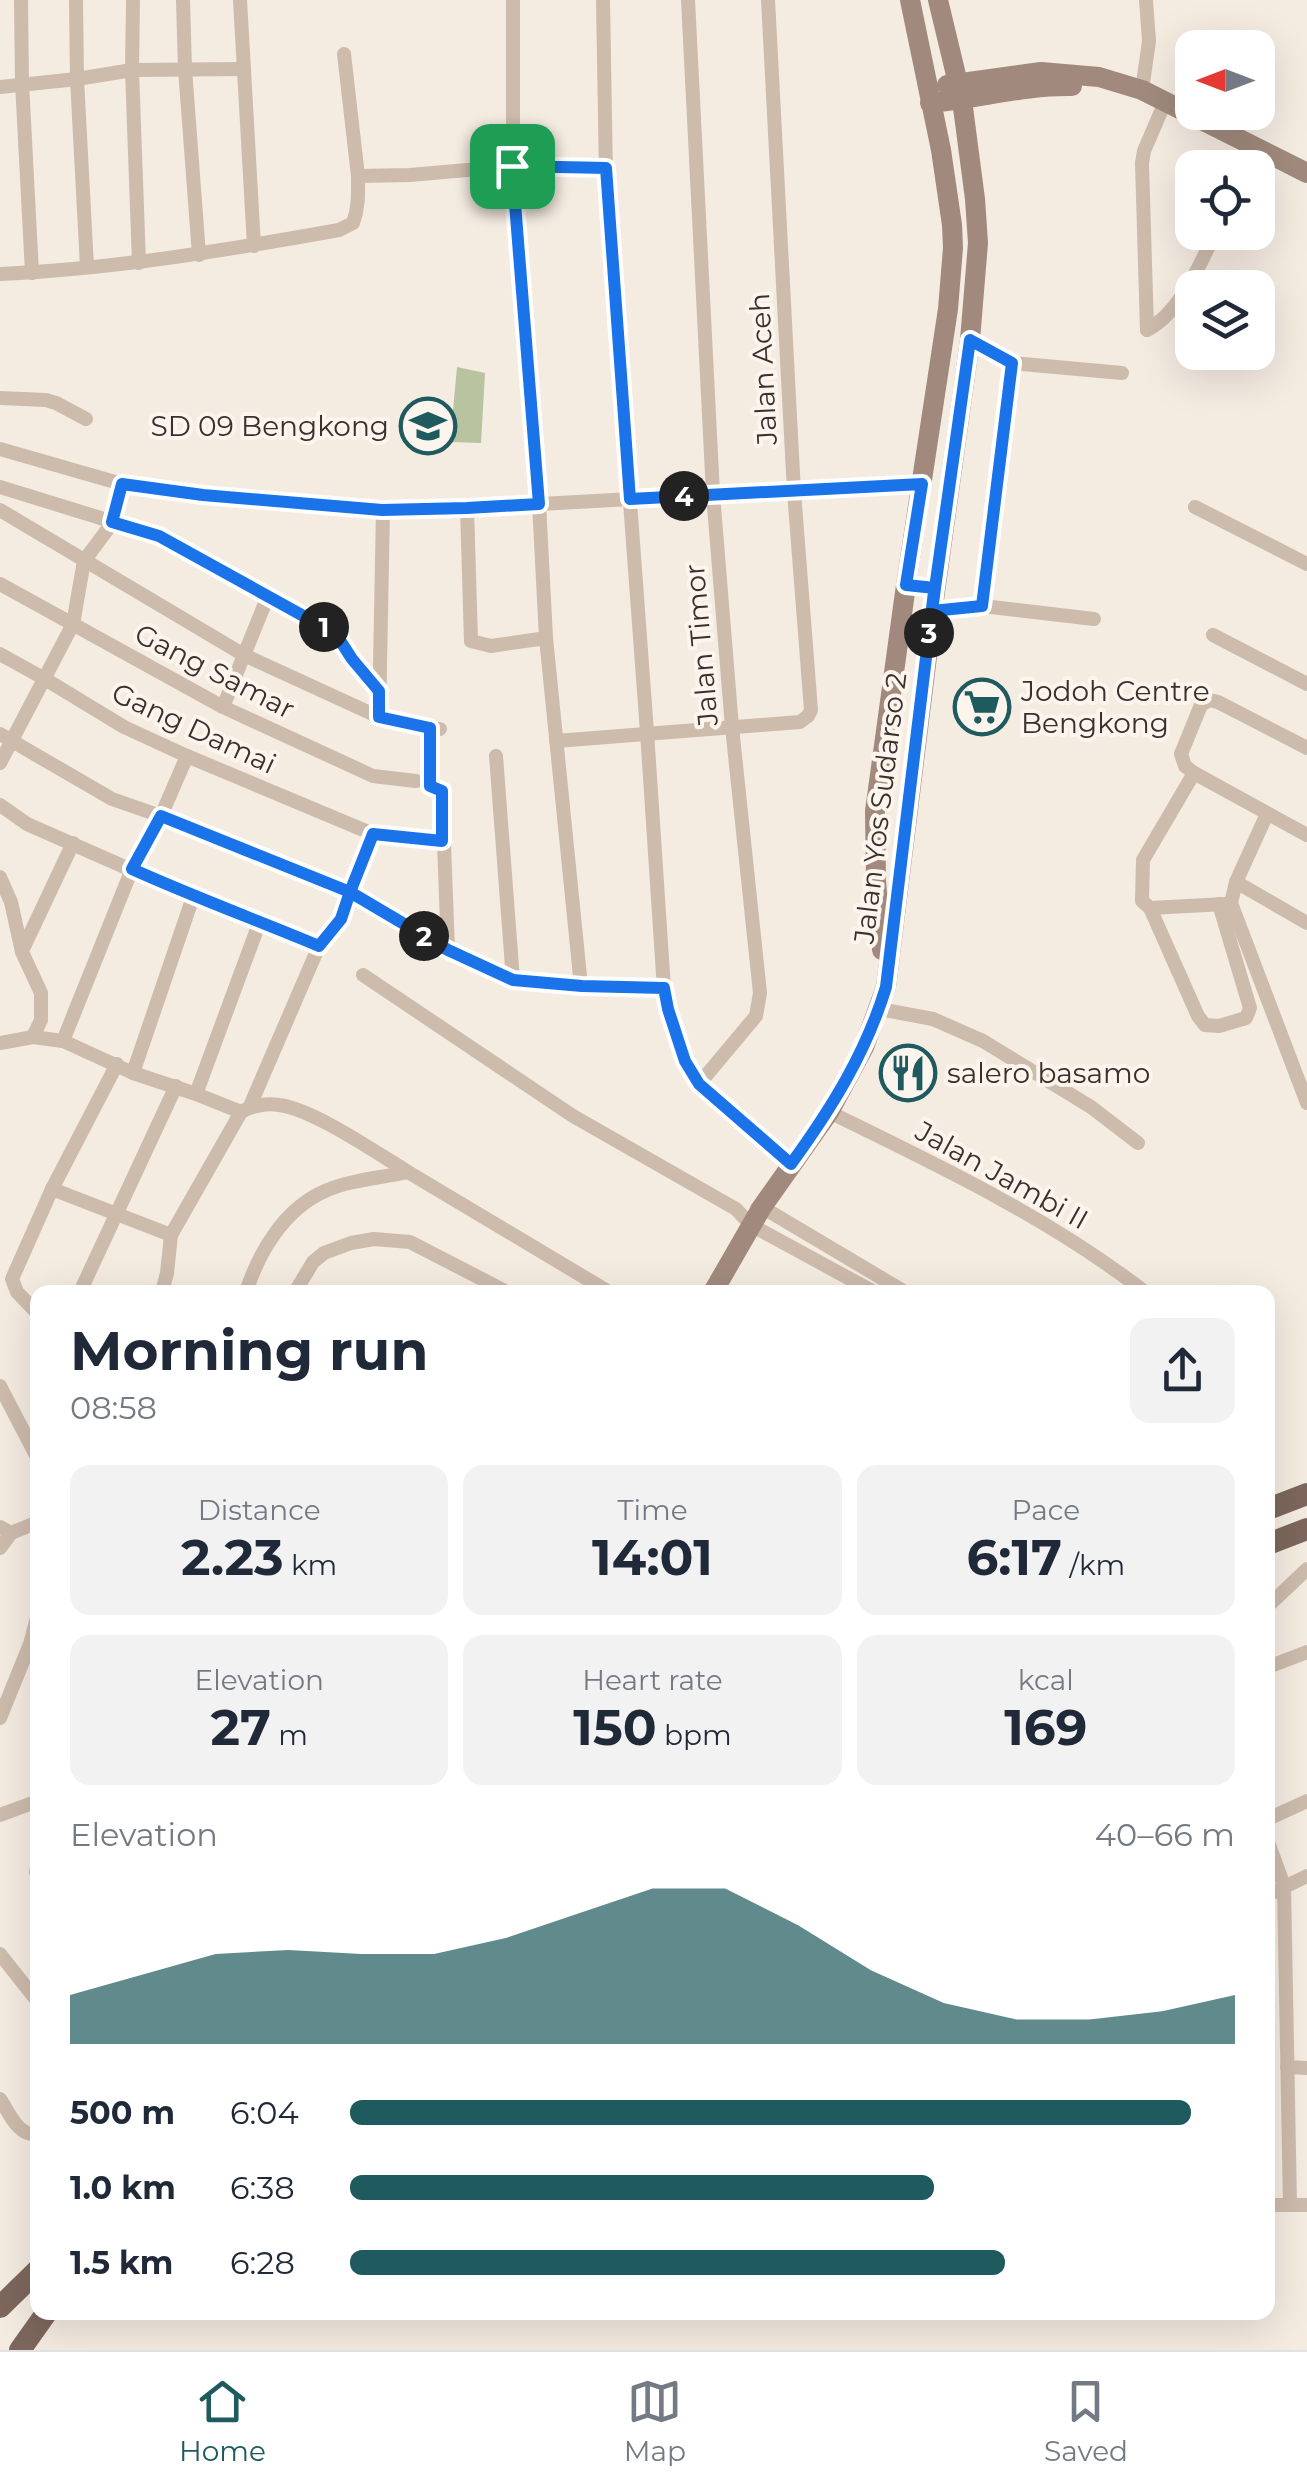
<!DOCTYPE html>
<html lang="en">
<head>
<meta charset="utf-8">
<style>
	:root { --surface:#fff; --page:#f2f2f3; --text:#1f2937; --muted:#747a83; --line:#e0e1e3; --accent:#1f5a5e }
	body { margin:0; font-family:Montserrat,sans-serif; background:var(--page); color:var(--text); height:100vh; display:flex; flex-direction:column; font-size:38px; white-space:nowrap }
	* { box-sizing:border-box; margin:0 }
	p { font-size:32px; color:var(--muted) }
	.icon { flex:none; width:55px; height:55px; fill:none; stroke:currentColor; stroke-width:2; stroke-linecap:round; stroke-linejoin:round }
	.map { position:relative; flex:1; overflow:hidden }
	.drawer { position:absolute; left:30px; top:1285px; width:1245px; height:1035px; display:flex; flex-direction:column; background:var(--surface); border-radius:20px; box-shadow:0 10px 40px #0002 }
	.drawer>* { flex:none }
	.needle { width:65px; rotate:270deg }
	.controls { position:absolute; left:1175px; top:30px; display:grid; gap:20px }
	.controls a { display:grid; place-items:center; width:100px; height:100px; border-radius:20px; background:var(--surface); box-shadow:0 10px 40px #0002; font-size:50px }
	.pin { position:absolute; display:grid; place-items:center; width:85px; height:85px; color:#fff; margin:-42px; border-radius:20px; box-shadow:0 5px 15px #0006 }
	.km { position:absolute; width:50px; height:50px; margin:-25px; border-radius:50%; background:#222; color:#fff; font-size:28px; line-height:50px; text-align:center }
	.round { display:grid; place-items:center; flex:none; width:105px; height:105px; border-radius:20px; background:var(--page) }
	.headline { display:flex; align-items:center; justify-content:space-between; height:170px; padding:0 40px }
	h1 { font-size:55px; font-weight:700; line-height:75px }
	.metrics { display:grid; grid-template-columns:repeat(3,1fr); gap:15px; height:170px; padding:10px 40px }
	.metrics div { display:grid; align-content:center; border-radius:20px; background:var(--page); text-align:center }
	.metrics b { font-size:50px; font-weight:700 }
	.metrics small { font-size:28px; font-weight:400 }
	.metrics p { font-size:28px }
	.chart { height:280px; padding:20px 40px }
	.chart p { display:flex; justify-content:space-between }
	.chart svg { width:100%; height:180px; margin-top:10px; fill:var(--accent); opacity:.7 }
	ul { padding:0 40px; list-style:none; font-size:32px }
	li { display:grid; grid-template-columns:160px 120px 1fr; align-items:center; height:75px }
	li i { height:25px; border-radius:12px; background:var(--accent) }
	.menu { display:flex; justify-content:space-around; align-items:center; height:140px; border-top:2px solid var(--line); background:var(--surface); font-size:28px; color:var(--muted) }
	.menu a { display:grid; justify-items:center; gap:5px }
	.menu .current { color:var(--accent) }
	.map>svg:first-child { display:block }
</style>
</head>
<body>
<div class="map">
<svg width="1307" height="2350" viewBox="0 0 1307 2350">
	<rect width="100%" height="100%" fill="#f4ebe1"/>
	<polygon fill="#b8c4a0" points="457,367 485,373 481,443 450,442"/>
	<g fill="none" stroke-linecap="round" stroke-linejoin="round">
		<g stroke="#cdbbac" stroke-width="14">
			<polyline points="21,0 22,83 32,273"/>
			<polyline points="76,0 77,79 87,267"/>
			<polyline points="133,0 132,70 139,263"/>
			<polyline points="183,0 185,69 199,255"/>
			<polyline points="240,0 254,246"/>
			<polyline points="513,0 513,166 539,503 546,638 581,986 664,989"/>
			<polyline points="603,0 606,177 647,732 664,989 668,1009 685,1061 699,1084 791,1164"/>
			<polyline points="688,0 713,494 732,727 760,993 756,1016 699,1084"/>
			<polyline points="344,54 358,176"/>
			<polyline points="0,87 77,79 132,70 244,69"/>
			<polyline points="1142,90 1149,41 1146,0"/>
			<path d="M0 274C115 269 227 250 339 230L353 223C359 207 358 192 358 176L410 175 513 166 606 168"/>
			<polyline points="1147,330 1142,163 1144,151 1165,102"/>
			<path d="M1147 330C1181 312 1199 265 1216 232"/>
			<polyline points="970,340 1012,363 1122,373"/>
			<polyline points="0,398 46,400 56,403 86,419"/>
			<polyline points="0,449 122,484 146,489 383,510 467,508 922,483"/>
			<polyline points="0,487 159,536 335,634 352,659 379,691"/>
			<polyline points="1195,507 1307,564"/>
			<polyline points="467,508 471,641 491,646 546,638"/>
			<polyline points="0,510 244,655 268,596"/>
			<polyline points="0,584 223,707 373,776 416,781"/>
			<polyline points="983,606 1012,363"/>
			<polyline points="932,611 983,606 1094,619"/>
			<polyline points="1213,635 1307,684"/>
			<polyline points="0,654 45,679 124,727 187,756 373,834 442,841"/>
			<polyline points="223,707 244,655 379,717 440,729"/>
			<polyline points="379,717 383,510"/>
			<polyline points="430,728 430,786 442,791 448,950"/>
			<polyline points="0,734 112,799 161,816 350,892 448,950 513,980 581,986"/>
			<polyline points="556,741 800,722 808,716 811,710 794,492 768,0"/>
			<polyline points="1307,748 1218,702 1210,700 1201,705 1181,754 1185,766 1194,773 1307,835"/>
			<polyline points="496,756 513,980"/>
			<polyline points="0,763 73,624 84,561 113,522 122,484"/>
			<polyline points="1194,773 1143,860 1142,901 1150,908 1226,904"/>
			<polyline points="0,805 27,824 193,897 260,921 319,946 335,929 341,919 373,834"/>
			<polyline points="1267,814 1236,882 1231,903 1307,1103"/>
			<polyline points="0,877 11,902 22,952 41,993 41,1020 33,1037"/>
			<polyline points="1236,882 1307,923"/>
			<polyline points="1150,908 1198,1016 1205,1025 1219,1026 1246,1018 1250,1008 1219,904"/>
			<polyline points="22,951 73,843"/>
			<polyline points="363,975 573,1116 736,1209 751,1225 874,1292"/>
			<polyline points="879,1009 933,1019 983,1041 1091,1107 1138,1143"/>
			<polyline points="63,1041 132,869 161,816 187,756"/>
			<path d="M0 1043 33 1037 63 1041 133 1073 196 1094 241 1112C251 1106 266 1103 279 1105 313 1109 377 1153 408 1172"/>
			<polyline points="133,1073 193,897"/>
			<polyline points="196,1094 260,921"/>
			<polyline points="250,1106 319,946"/>
			<path d="M829 1112C938 1165 1049 1218 1145 1292"/>
			<polyline points="52,1189 171,1235"/>
			<polyline points="757,1208 762,1207 905,1292"/>
			<polyline points="80,1292 176,1086"/>
			<polyline points="162,1292 167,1273 171,1235 241,1112"/>
			<path d="M246 1292C259 1252 284 1209 325 1191 350 1180 380 1178 408 1172L609 1292"/>
			<polyline points="295,1292 313,1262 324,1253 351,1243 374,1239 410,1242 507,1292"/>
			<polyline points="38,1314 17,1292 12,1279 52,1189 117,1064"/>
			<polyline points="0,1386 38,1459"/>
			<polyline points="0,1527 11,1533 38,1522"/>
			<polyline points="0,1548 11,1533"/>
			<polyline points="1268,1606 1307,1569"/>
			<polyline points="1268,1667 1307,1652"/>
			<polyline points="0,1718 30,1644 38,1614"/>
			<polyline points="0,1815 38,1801"/>
			<polyline points="1268,1819 1307,1801"/>
			<polyline points="1268,1842 1284,1886 1290,2205"/>
			<polyline points="38,1865 36,1872 38,1878"/>
			<polyline points="1268,1895 1307,1876"/>
			<polyline points="0,1954 38,2002"/>
			<polyline points="1287,2067 1307,2068"/>
			<path d="M0 2099C10 2114 18 2137 38 2134"/>
			<polyline points="1268,2205 1307,2205"/>
		</g>
		<g stroke="#a18a7d" stroke-width="20">
			<polyline points="947,85 1041,72 1099,77 1142,90 1307,173"/>
			<path d="M930 103C978 99 1024 85 1072 86"/>
			<polyline points="882,950 876,881 875,811 906,585 948,309 953,248 952,225 941,150 910,0"/>
			<polyline points="713,1292 762,1207 829,1112 864,1047 886,987 935,592 970,340 978,243 975,199 962,100 938,0"/>
		</g>
		<g stroke="#7d675c" stroke-width="22">
			<polyline points="1268,1509 1307,1494"/>
			<polyline points="1268,1544 1307,1529"/>
			<polyline points="0,2307 38,2270"/>
			<polyline points="20,2350 47,2312"/>
		</g>
	</g>
	<g fill="none" stroke-linecap="round" stroke-linejoin="round">
		<g stroke="#fff" stroke-width="20">
			<path id="route" d="M512 166 539 504 467 508 382 510 203 495 122 484 112 522 159 536 336 634 352 659 379 691V717L430 728V786L442 791V841L373 834 350 892 161 816 132 869C194 897 257 920 319 946L341 919 350 892 448 950 513 980 582 986 664 988 668 1009 685 1061 699 1084 791 1164C831 1109 866 1053 886 987L934 592 935 588 970 340 1012 363 982 606 932 611 935 588 906 585 922 484 630 499 606 168 512 166"/>
		</g>
		<use href="#route" stroke="#1a73e8" stroke-width="12"/>
	</g>
	<defs>
		<g id="school-ring" transform="scale(2.875)"><circle r="9.5" fill="#fbf5ee" stroke="#1f5a5e" stroke-width="1.5"/><path d="M0-5L7-2L0 1L-7-2ZM-4 1L0 2.5L4 1V4Q0 6-4 4Z" fill="#1f5a5e"/></g>
		<g id="supermarket-ring" transform="scale(2.875)"><circle r="9.5" fill="#fbf5ee" stroke="#1f5a5e" stroke-width="1.5"/><path d="M-6-5.5h2.5l.6 2H6L4.5 2H-2.5L-4.4-4H-6ZM-1.5 3.2a1.3 1.3 0 1 0 .1 0ZM3 3.2a1.3 1.3 0 1 0 .1 0Z" fill="#1f5a5e"/></g>
		<g id="restaurant-ring" transform="scale(2.875)"><circle r="9.5" fill="#fbf5ee" stroke="#1f5a5e" stroke-width="1.5"/><path d="M-5-6h1v4h1v-4h1v4h1v-4h1v5L-1.5 .5V6h-2V.5L-5-1ZM5-6V6H3V1.5H1.5Q1.5-4 5-6Z" fill="#1f5a5e"/></g>
	</defs>
	<g fill-rule="evenodd">
		<use href="#school-ring" x="428" y="426"/>
		<use href="#supermarket-ring" x="982" y="707"/>
		<use href="#restaurant-ring" x="908" y="1073"/>
	</g>
	<g text-anchor="middle" stroke-width="8" stroke-linejoin="round" paint-order="stroke">
		<g font-size="28" fill="#3b302b" stroke="#fbf5ee">
			<text transform="translate(763 369) rotate(-93)" y="10">Jalan Aceh</text>
			<text transform="translate(701 645) rotate(-95)" y="10">Jalan Timor</text>
			<text transform="translate(215 671) rotate(27)" y="10">Gang Samar</text>
			<text transform="translate(194 728) rotate(25)" y="10">Gang Damai</text>
			<text transform="translate(880 808) rotate(-83)" y="10">Jalan Yos Sudarso 2</text>
			<text transform="translate(1002 1175) rotate(29)" y="10">Jalan Jambi II</text>
		</g>
		<g font-size="28" fill="#3b302b" stroke="#fbf5ee" text-anchor="start">
			<text x="389" y="436" text-anchor="end">SD 09 Bengkong</text>
			<text x="1021" y="701">Jodoh Centre<tspan x="1021" dy="32">Bengkong</tspan></text>
			<text x="947" y="1083">salero basamo</text>
		</g>
	</g>
</svg>
<div class="controls">
<a><svg class="needle" viewBox="-14 -14 28 28"><path d="M0-13l5 13h-10z" fill="#e53935"/><path d="M0 13l5-13h-10z" fill="#747a83"/></svg></a>
<a><svg class="icon" aria-label="locate" viewBox="0 0 24 24"><circle cx="12" cy="12" r="6"/><path d="M12 2v4M12 18v4M2 12h4M18 12h4"/></svg></a>
<a><svg class="icon" aria-label="layers" viewBox="0 0 24 24"><path d="M12 4l9 5-9 5-9-5zM3 14l9 5 9-5"/></svg></a>
</div>
<div class="pin" style="left:512px;top:166px;background:#1e9e55"><svg class="icon" aria-label="arrive" viewBox="0 0 24 24"><path d="M6 21V4h12l-3 4 3 4H6"/></svg></div>
<b class="km" style="left:324px;top:627px">1</b>
<b class="km" style="left:424px;top:936px">2</b>
<b class="km" style="left:929px;top:633px">3</b>
<b class="km" style="left:684px;top:496px">4</b>
<section class="drawer">
<div class="headline"><div><h1>Morning run</h1><p>08:58</p></div><a class="round"><svg class="icon" aria-label="share" viewBox="0 0 24 24"><path d="M12 15V3M7 8l5-5 5 5M5 13v7h14v-7"/></svg></a></div>
<div class="metrics">
<div><p>Distance</p><b>2.23<small> km</small></b></div>
<div><p>Time</p><b>14:01</b></div>
<div><p>Pace</p><b>6:17<small> /km</small></b></div>
</div>
<div class="metrics">
<div><p>Elevation</p><b>27<small> m</small></b></div>
<div><p>Heart rate</p><b>150<small> bpm</small></b></div>
<div><p>kcal</p><b>169</b></div>
</div>
<div class="chart"><p><span>Elevation</span>40–66 m</p>
<svg viewBox="0 0 160 44" preserveAspectRatio="none"><path d="M0 44V32L10 27L20 22L30 21L40 22L50 22L60 18L70 12L80 6L90 6L100 15L110 26L120 34L130 38L140 38L150 36L160 32V44z"/></svg>
</div>
<ul>
<li><b>500 m</b>6:04<i style="width:95%"></i></li>
<li><b>1.0 km</b>6:38<i style="width:66%"></i></li>
<li><b>1.5 km</b>6:28<i style="width:74%"></i></li>
</ul>
</section>
</div>
<nav class="menu">
<a class="current"><svg class="icon" aria-label="home" viewBox="0 0 24 24"><path d="M3 11l9-7 9 7M6 9v11h12V9"/></svg>Home</a>
<a><svg class="icon" aria-label="map" viewBox="0 0 24 24"><path d="M3 6l6-2 6 2 6-2v14l-6 2-6-2-6 2zM9 4v14M15 6v14"/></svg>Map</a>
<a><svg class="icon" aria-label="saved" viewBox="0 0 24 24"><path d="M7 4h10v16l-5-4-5 4z"/></svg>Saved</a>
</nav>
</body>
</html>
